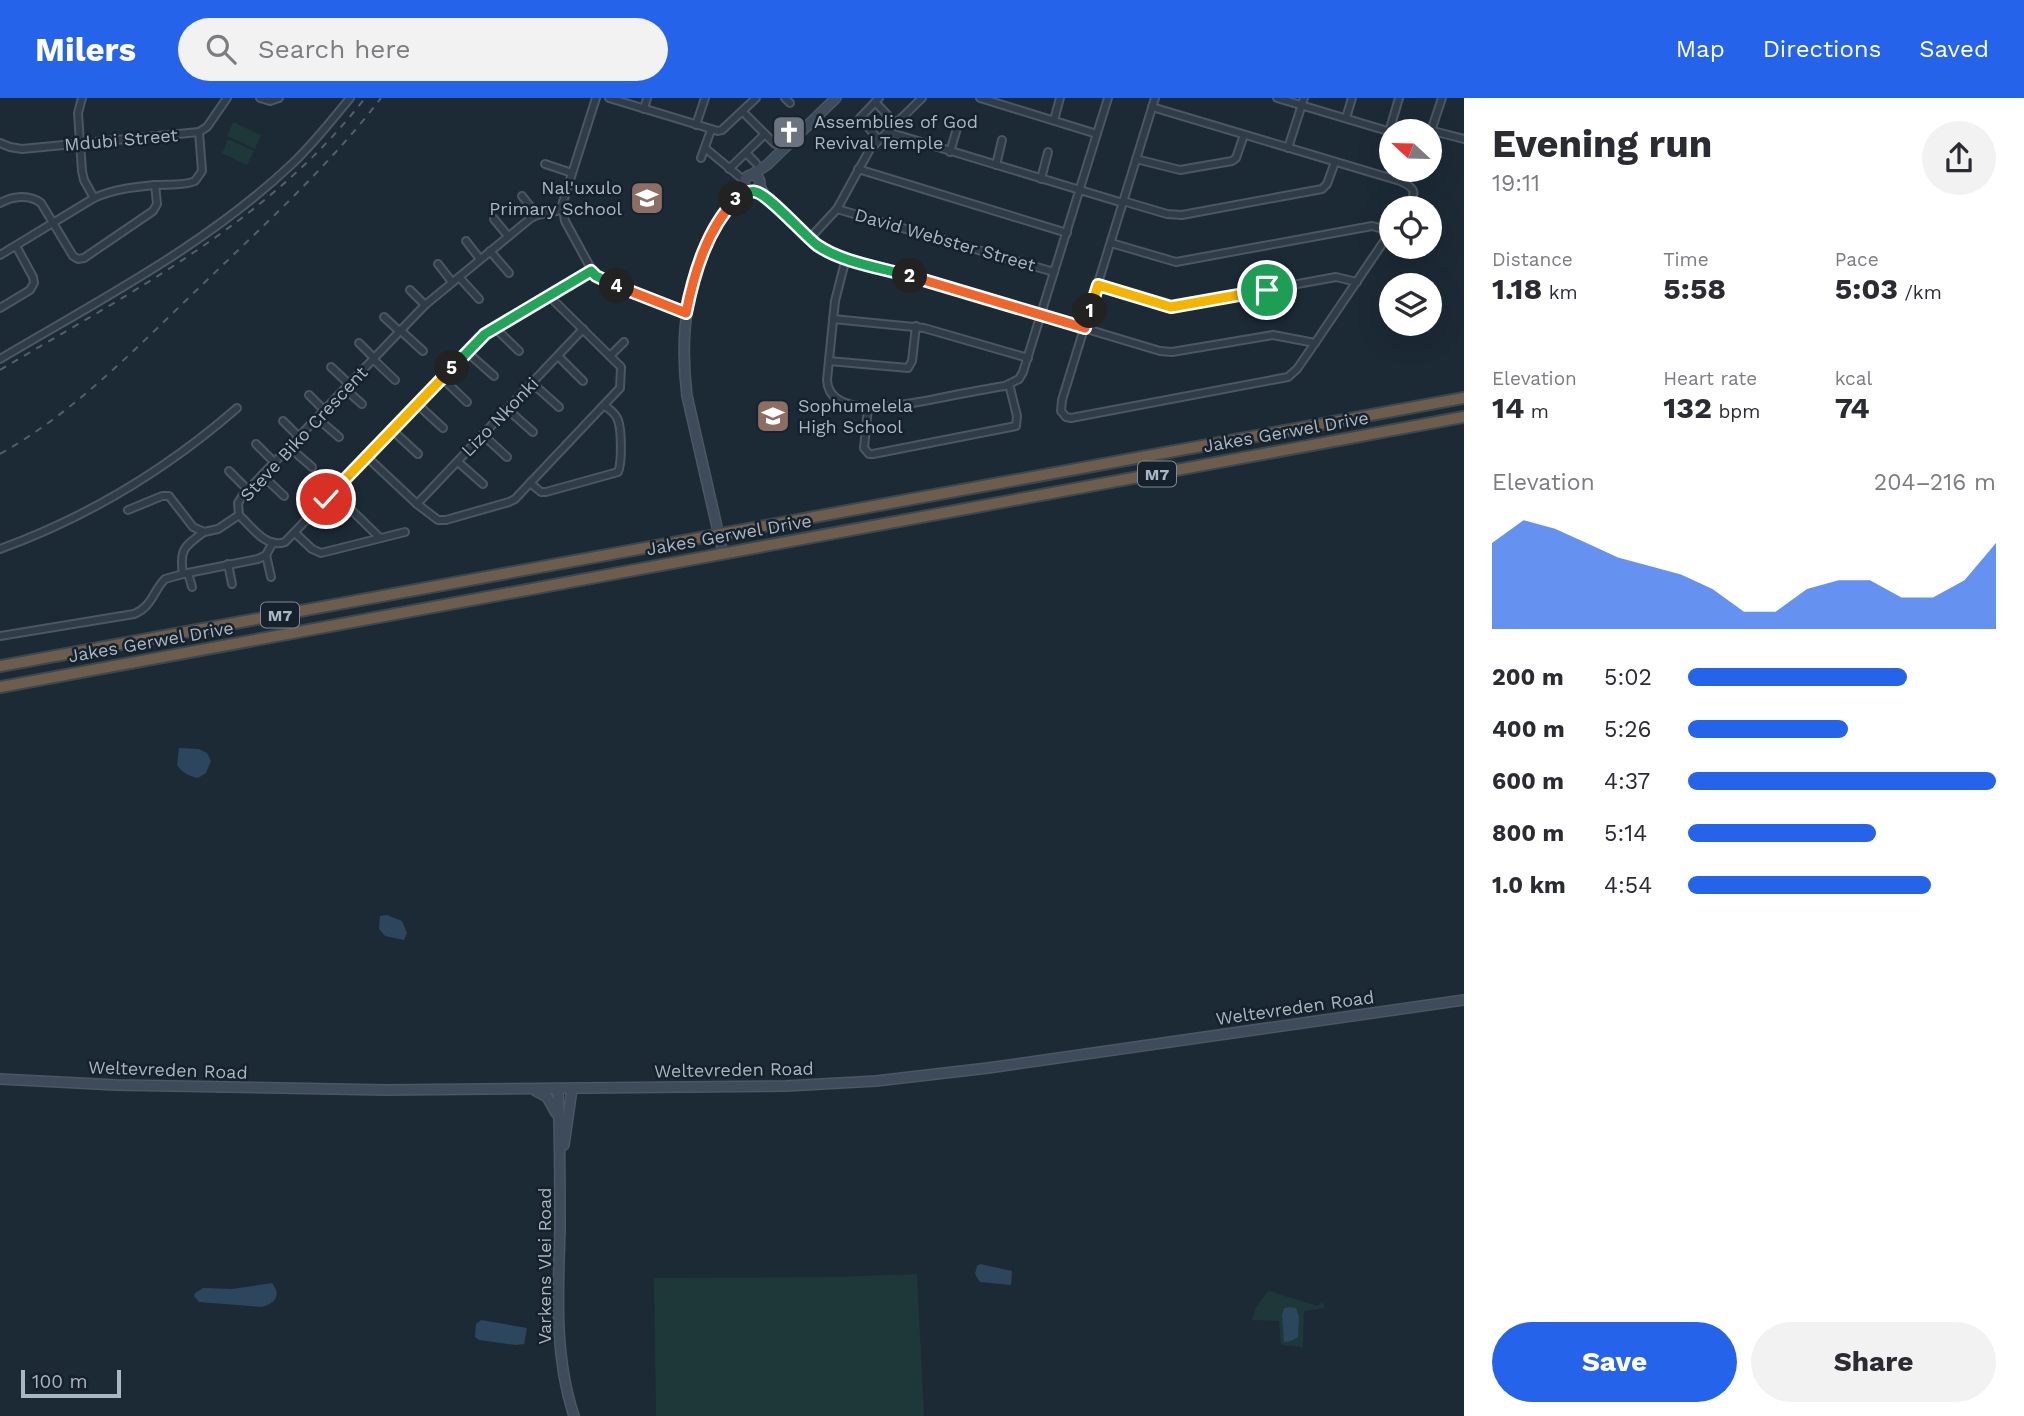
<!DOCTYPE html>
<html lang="en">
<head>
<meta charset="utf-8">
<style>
	:root { --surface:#fff; --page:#f2f2f3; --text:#2b2b33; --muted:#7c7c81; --accent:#2563eb }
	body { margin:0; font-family:"Work Sans",sans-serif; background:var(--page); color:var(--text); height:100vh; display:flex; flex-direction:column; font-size:26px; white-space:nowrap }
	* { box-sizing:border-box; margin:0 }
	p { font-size:23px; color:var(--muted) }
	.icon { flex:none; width:38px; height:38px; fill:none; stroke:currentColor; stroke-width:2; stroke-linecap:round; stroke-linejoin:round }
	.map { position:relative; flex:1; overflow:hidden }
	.side { display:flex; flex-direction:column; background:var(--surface); width:560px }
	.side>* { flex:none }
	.needle { width:46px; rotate:292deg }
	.controls { position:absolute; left:1379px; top:21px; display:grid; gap:14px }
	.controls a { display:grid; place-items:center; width:63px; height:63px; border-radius:50%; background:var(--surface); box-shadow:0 7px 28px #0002; font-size:35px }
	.scale { position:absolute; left:21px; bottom:18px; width:100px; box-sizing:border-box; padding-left:7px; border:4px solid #a9b7c5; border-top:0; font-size:19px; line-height:24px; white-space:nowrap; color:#a9b7c5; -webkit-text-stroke:5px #16212b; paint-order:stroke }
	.pin { position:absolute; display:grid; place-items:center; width:60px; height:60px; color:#fff; margin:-30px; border:4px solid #fff; border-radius:50%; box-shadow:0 2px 7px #0007 }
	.km { position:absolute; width:35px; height:35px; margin:-18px; border-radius:50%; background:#222; color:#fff; font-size:19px; line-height:35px; text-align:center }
	.round { display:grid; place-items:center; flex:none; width:74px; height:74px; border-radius:37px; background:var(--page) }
	.headline { display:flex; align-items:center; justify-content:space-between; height:119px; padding:0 28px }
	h1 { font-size:38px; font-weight:700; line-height:52px }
	.stats { display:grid; grid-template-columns:repeat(3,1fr); gap:10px; height:119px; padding:7px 28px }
	.stats div { display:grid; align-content:center }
	.stats b { font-size:30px; font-weight:700 }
	.stats small { font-size:19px; font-weight:400 }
	.stats p { font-size:19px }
	.chart { height:196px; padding:14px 28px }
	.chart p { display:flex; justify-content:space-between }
	.chart svg { width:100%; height:126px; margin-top:7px; fill:var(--accent); opacity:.7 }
	.cta { display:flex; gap:14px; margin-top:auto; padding:14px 28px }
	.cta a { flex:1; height:80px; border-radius:42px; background:var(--accent); color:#fff; font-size:28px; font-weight:700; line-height:80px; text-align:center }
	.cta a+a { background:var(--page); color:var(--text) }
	ul { padding:0 28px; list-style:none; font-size:23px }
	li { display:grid; grid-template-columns:112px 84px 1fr; align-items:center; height:52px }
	li i { height:18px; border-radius:9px; background:var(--accent) }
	header { display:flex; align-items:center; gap:42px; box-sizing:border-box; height:98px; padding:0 35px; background:var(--accent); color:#fff }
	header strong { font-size:33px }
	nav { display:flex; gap:38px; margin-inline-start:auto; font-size:24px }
	.search { width:490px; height:63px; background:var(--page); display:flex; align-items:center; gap:18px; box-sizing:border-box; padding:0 24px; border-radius:38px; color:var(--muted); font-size:26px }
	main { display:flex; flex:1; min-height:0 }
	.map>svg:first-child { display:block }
</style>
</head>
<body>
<header>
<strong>Milers</strong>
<div class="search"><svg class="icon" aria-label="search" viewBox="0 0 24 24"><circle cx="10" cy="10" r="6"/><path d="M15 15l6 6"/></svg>Search here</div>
<nav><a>Map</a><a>Directions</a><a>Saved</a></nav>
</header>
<main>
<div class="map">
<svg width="1464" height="1318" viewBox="0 0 1464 1318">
	<rect width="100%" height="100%" fill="#1c2a36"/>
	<g fill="#1e3738">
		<polygon points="233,24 261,37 255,51 227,38"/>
		<polygon points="228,41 254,53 247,67 222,55"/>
		<polygon points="917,1176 924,1318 656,1318 654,1180 835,1179"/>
		<polygon points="1268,1193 1318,1208 1322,1203 1325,1210 1304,1213 1303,1249 1281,1247 1279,1223 1252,1222 1255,1211"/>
	</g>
	<g fill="#2c465e">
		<path d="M179 650 199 651 207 655 211 663 206 675 198 680C188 678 183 675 177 667Z"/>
		<polygon points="387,817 402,823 407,835 404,842 385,838 379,831 380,818"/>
		<polygon points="980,1166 1012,1173 1011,1187 980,1184 975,1176 977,1168"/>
		<path d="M272 1185C282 1198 275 1205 262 1209L199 1204 194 1198 195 1195 203 1190 232 1191Z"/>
		<polygon points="1290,1209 1296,1210 1299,1219 1298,1239 1291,1243 1284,1244 1282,1217 1284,1210"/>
		<polygon points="481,1222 527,1230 524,1246 516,1247 479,1242 475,1239 476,1226"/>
	</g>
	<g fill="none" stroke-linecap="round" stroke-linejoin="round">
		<g stroke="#4b5762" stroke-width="10">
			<g id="street">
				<polyline points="82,0 78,15 82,73 84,82 94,100"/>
				<polyline points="260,0 270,3 279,0"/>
				<polyline points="596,0 562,107 565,123 594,176 607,184 686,215"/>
				<polyline points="609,0 718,33 722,32 756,0"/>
				<polyline points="785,0 790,5"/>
				<polyline points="879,0 860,20 879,42"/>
				<polyline points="980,0 1097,36"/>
				<polyline points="1155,0 1062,302 1061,313 1066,319 1071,320 1288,279 1297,271 1315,245 1391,133"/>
				<polyline points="1277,0 1391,34"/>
				<polyline points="875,4 896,26"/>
				<path d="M1152 9 1400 83C1418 91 1416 96 1406 110"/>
				<polyline points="644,11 647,0"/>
				<polyline points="743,14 775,46"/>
				<polyline points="1346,20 1352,0"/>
				<polyline points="1054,22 1060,0"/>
				<polyline points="696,27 705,0"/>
				<polyline points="1433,33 1464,41"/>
				<polyline points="888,34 1123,105"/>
				<polyline points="1389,34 1399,0"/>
				<polyline points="1430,36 1442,0"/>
				<polyline points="0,45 10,49 22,51 199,34 207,29 227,0"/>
				<polyline points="705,50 740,79"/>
				<polyline points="1288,50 1304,0"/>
				<polyline points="950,54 958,27"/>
				<polyline points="746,55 756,65"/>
				<polyline points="701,60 711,32"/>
				<polyline points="1136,61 1180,72 1232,63 1236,60 1244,37"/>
				<polyline points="545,66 572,75"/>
				<polyline points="996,67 1002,42"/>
				<polyline points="729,71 765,36"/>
				<polyline points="858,71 1067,135"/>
				<polyline points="1041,81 1048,54"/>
				<polyline points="760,86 766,98"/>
				<path d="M754 93C770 100 780 114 792 125 804 137 818 147 833 155L1160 253 1172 254 1273 237 1315 245"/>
				<polyline points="522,98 537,117"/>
				<polyline points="1123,103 1167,116 1182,117 1322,91 1327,86 1335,64"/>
				<path d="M0 105C13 98 29 96 41 105L73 158 78 161 84 160 153 113 157 106 155 87"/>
				<polyline points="837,111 1054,174"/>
				<path d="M561 112 537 117 531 120 425 207 243 397 238 405 239 417C252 429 266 451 285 444L485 236 591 173"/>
				<polyline points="494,121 508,138"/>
				<polyline points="810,140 837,111 870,51 922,0"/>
				<polyline points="466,143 480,161"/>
				<polyline points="1111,145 1176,164 1372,128 1391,133"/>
				<polyline points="490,153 509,175"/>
				<path d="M0 157 94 100C114 91 134 89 155 87 169 86 183 88 195 83L202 73 199 34"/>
				<path d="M846 160 835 203 827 282C829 326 918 304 945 299 965 295 985 291 1005 288L1019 281 1023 274 1108 0"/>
				<polyline points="438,166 452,184"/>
				<polyline points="459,179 479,201"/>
				<polyline points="1098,187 1171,209 1336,179 1357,184"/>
				<polyline points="410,192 425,207"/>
				<polyline points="0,210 30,192 34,185 33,179 16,148"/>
				<polyline points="384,219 399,233"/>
				<polyline points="833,221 924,230 1028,260"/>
				<polyline points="495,230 519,253"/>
				<polyline points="400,232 423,253"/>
				<polyline points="359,245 374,260"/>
				<polyline points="467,254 494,278"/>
				<polyline points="558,258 583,283"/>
				<polyline points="610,258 624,244"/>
				<path d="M0 261C101 201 208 146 293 65 314 45 332 22 350 0"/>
				<polyline points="373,261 395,282"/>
				<polyline points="829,263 908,270 912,263 916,228"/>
				<polyline points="331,269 349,286"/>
				<polyline points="442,280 467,304"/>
				<polyline points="532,285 559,309"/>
				<polyline points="345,291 362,306"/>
				<polyline points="309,297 324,312"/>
				<polyline points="417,306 443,330"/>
				<polyline points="868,309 864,350 869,356 873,356 1016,328 1017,318 1009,286"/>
				<polyline points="507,311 533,334"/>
				<polyline points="317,320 339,339"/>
				<polyline points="283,323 299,339"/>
				<polyline points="392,332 418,356"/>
				<polyline points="483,337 507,359"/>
				<polyline points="256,346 274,364"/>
				<polyline points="289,349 312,369"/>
				<polyline points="367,359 417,406 438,422 446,422 509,404 515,401 620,290 621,269 549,198"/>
				<polyline points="458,364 483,386"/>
				<polyline points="229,373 248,392"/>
				<polyline points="262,377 284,398"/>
				<path d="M530 385 541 394H546L618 374C622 365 622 329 617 320 615 315 609 311 605 308"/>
				<polyline points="333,394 380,440"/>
				<polyline points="417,406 583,231"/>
				<polyline points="128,412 162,398 169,398 193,429 204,434 218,431 239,417"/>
				<path d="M204 434C185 448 179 451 183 476L258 461 266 457 272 446"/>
				<polyline points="295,435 312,451 321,455 405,434"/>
				<path d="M0 451C88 419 167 371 237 310"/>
				<polyline points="266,457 271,479"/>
				<polyline points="228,466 232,486"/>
				<polyline points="188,475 192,489"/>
				<path d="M0 538 134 516C152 509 153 493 165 481L183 476"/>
			</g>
		</g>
		<g stroke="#4b5762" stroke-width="12">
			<g id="secondary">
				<polyline points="751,77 767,67 836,0"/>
				<circle cx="752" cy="85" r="8"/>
				<path d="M723 455 687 298C680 242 685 185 713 135 722 117 736 102 744 84"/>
				<polyline points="0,981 116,987 387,992 786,988 876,983 988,970 1464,902"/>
				<path d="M558 991C560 1038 560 1084 560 1131 558 1194 554 1258 574 1318"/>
				<polyline points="536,993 547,999 556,1015"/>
				<polyline points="564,1047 572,991"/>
			</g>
		</g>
		<g stroke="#3b4751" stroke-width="14">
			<g id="highway">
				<polyline points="0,568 1464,300"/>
				<polyline points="0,589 1464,319"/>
			</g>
		</g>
		<use href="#street" stroke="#303c47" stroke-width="6"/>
		<use href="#secondary" stroke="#3d4b5a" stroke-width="9"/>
		<use href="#highway" stroke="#6e5d4c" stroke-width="10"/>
		<g stroke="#51606f" stroke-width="2" stroke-dasharray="7 7" stroke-linecap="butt">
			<path d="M0 272C131 194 270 123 365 0"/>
			<path d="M0 356C78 312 140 246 204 185 265 126 329 68 381 0"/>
		</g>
	</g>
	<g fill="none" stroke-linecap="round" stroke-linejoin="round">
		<g stroke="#fff" stroke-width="14">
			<polyline id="split-1" points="1090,213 1098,187 1171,209 1267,192"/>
		</g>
		<g stroke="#fff" stroke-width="14">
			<polyline id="split-2" points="910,178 1085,230 1090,213"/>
		</g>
		<g stroke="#fff" stroke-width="14">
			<path id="split-3" d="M736 101C742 97 749 92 756 94 769 97 803 136 817 147 841 164 881 170 910 178"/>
		</g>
		<g stroke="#fff" stroke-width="14">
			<path id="split-4" d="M617 188 686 215C694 175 707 131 736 101"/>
		</g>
		<g stroke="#fff" stroke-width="14">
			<polyline id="split-5" points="452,270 485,236 591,173 596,178 617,188"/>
		</g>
		<g stroke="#fff" stroke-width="14">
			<polyline id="split-6" points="326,401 452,270"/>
		</g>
		<use href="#split-1" stroke="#f5b400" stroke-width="9"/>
		<use href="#split-2" stroke="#f0652b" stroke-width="9"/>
		<use href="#split-3" stroke="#22a559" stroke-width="9"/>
		<use href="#split-4" stroke="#f0652b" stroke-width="9"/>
		<use href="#split-5" stroke="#22a559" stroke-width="9"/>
		<use href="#split-6" stroke="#f5b400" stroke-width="9"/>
	</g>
	<defs>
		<g id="church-square" transform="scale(1.75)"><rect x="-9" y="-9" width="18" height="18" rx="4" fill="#6b7280" stroke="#16212b"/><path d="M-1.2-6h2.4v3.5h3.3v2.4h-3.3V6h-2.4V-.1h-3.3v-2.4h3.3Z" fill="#fff"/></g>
		<g id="school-square" transform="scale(1.75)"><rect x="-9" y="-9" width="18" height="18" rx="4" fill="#8d6e63" stroke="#16212b"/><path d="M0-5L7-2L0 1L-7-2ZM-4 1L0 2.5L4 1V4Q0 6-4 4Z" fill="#fff"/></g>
	</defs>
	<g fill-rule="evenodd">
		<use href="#church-square" x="789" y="34"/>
		<use href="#school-square" x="647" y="100"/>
		<use href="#school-square" x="773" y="318"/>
	</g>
	<g text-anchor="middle" stroke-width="5" stroke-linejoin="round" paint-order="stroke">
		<g fill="#16212b" stroke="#7d8a97" stroke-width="2">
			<rect x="1138" y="363.5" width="38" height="25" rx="5"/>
			<rect x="261" y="504.5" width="38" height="25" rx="5"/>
		</g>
		<g font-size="16" font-weight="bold" fill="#a9b7c5">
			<text x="1157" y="382">M7</text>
			<text x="280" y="523">M7</text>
		</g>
		<g font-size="18" fill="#a9b7c5" stroke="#16212b" text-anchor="start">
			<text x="814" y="30">Assemblies of God<tspan x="814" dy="21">Revival Temple</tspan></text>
			<text x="622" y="96" text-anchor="end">Nal'uxulo<tspan x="622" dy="21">Primary School</tspan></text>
			<text x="798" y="314">Sophumelela<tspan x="798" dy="21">High School</tspan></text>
		</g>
		<g font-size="18" fill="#a9b7c5" stroke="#16212b">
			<text transform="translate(121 42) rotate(-5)" y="6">Mdubi Street</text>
			<text transform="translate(945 142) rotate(16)" y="6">David Webster Street</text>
			<text transform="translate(500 319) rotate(-46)" y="6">Lizo Nkonki</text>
			<text transform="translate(1286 334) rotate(-10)" y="6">Jakes Gerwel Drive</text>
			<text transform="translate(304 336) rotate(-47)" y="6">Steve Biko Crescent</text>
			<text transform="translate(729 437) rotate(-10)" y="6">Jakes Gerwel Drive</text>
			<text transform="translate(151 544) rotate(-10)" y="6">Jakes Gerwel Drive</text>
			<text transform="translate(1295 910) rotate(-8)" y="6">Weltevreden Road</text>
			<text transform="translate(168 972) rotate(2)" y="6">Weltevreden Road</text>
			<text transform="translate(734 972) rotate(-1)" y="6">Weltevreden Road</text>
			<text transform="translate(545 1168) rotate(-90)" y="6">Varkens Vlei Road</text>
		</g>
	</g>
</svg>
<div class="controls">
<a><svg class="needle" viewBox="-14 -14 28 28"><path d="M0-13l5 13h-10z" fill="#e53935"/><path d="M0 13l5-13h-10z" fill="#7c7c81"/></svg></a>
<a><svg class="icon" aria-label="locate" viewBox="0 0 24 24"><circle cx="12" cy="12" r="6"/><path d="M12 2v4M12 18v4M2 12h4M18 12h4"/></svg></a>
<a><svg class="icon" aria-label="layers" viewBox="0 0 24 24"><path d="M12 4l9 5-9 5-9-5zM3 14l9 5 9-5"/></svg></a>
</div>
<div class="scale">100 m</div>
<div class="pin" style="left:1267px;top:192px;background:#1e9e55"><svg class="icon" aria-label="arrive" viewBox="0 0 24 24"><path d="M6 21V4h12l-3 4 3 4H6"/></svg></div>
<div class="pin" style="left:326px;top:401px;background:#d93025"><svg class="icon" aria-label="check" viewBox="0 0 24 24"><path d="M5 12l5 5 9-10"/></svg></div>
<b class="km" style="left:1090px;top:213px">1</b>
<b class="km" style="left:910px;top:178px">2</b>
<b class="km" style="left:736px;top:101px">3</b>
<b class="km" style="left:617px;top:188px">4</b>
<b class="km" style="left:452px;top:270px">5</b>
</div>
<section class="side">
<div class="headline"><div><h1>Evening run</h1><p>19:11</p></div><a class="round"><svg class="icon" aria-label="share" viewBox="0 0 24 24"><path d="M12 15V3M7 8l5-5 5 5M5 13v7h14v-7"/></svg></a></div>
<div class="stats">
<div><p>Distance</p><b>1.18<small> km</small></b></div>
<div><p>Time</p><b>5:58</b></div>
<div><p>Pace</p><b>5:03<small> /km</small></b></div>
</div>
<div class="stats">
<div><p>Elevation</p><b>14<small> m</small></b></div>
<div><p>Heart rate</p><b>132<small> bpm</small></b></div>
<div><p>kcal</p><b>74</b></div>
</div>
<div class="chart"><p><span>Elevation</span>204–216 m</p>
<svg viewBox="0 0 160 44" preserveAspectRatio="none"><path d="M0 44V14L10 6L20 9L30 14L40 19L50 22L60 25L70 30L80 38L90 38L100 30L110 27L120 27L130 33L140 33L150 27L160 14V44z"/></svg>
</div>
<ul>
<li><b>200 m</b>5:02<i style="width:71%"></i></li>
<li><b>400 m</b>5:26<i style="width:52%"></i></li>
<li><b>600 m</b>4:37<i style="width:100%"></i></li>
<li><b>800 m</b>5:14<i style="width:61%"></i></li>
<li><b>1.0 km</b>4:54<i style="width:79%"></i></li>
</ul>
<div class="cta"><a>Save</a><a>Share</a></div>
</section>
</main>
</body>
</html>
